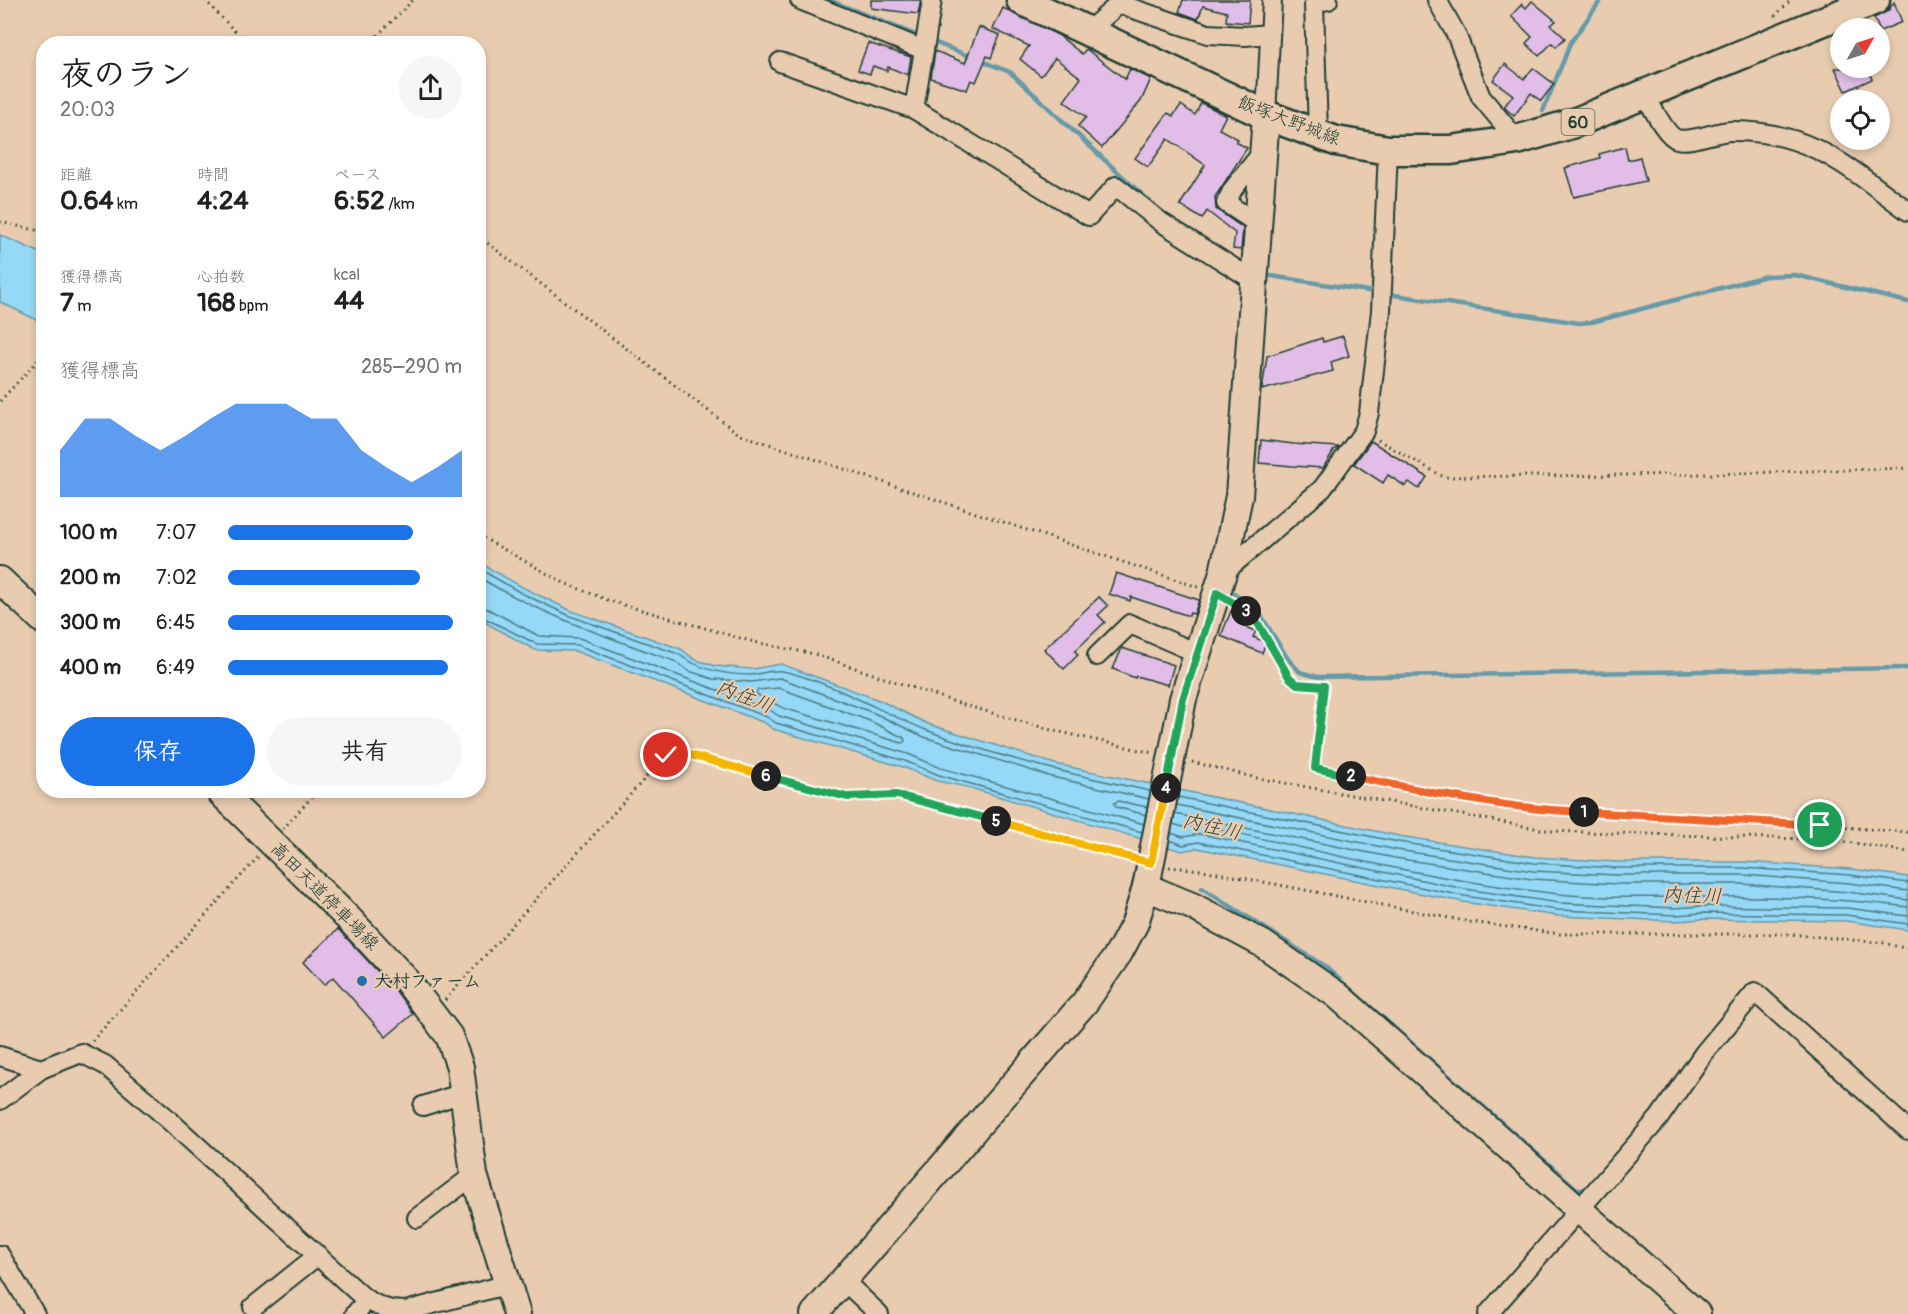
<!DOCTYPE html>
<html lang="ja">
<head>
<meta charset="utf-8">
<style>
	:root { --surface:#fff; --page:#f6f6f6; --text:#202124; --muted:#757577; --accent:#1a73e8 }
	body { margin:0; font-family:Pangolin,"Klee One",sans-serif; background:var(--page); color:var(--text); height:100vh; display:flex; flex-direction:column; font-size:22px; white-space:nowrap }
	* { box-sizing:border-box; margin:0 }
	p { font-size:20px; color:var(--muted) }
	.icon { flex:none; width:33px; height:33px; fill:none; stroke:currentColor; stroke-width:2; stroke-linecap:round; stroke-linejoin:round }
	.map { position:relative; flex:1; overflow:hidden }
	.side { position:absolute; left:36px; top:36px; width:450px; height:762px; display:flex; flex-direction:column; background:var(--surface); border-radius:24px; box-shadow:0 3px 9px #0003 }
	.side>* { flex:none }
	.needle { width:39px; rotate:51deg }
	.fabs { position:absolute; left:1830px; top:18px; display:grid; gap:12px }
	.fabs a { display:grid; place-items:center; width:60px; height:60px; border-radius:50%; background:var(--surface); box-shadow:0 3px 9px #0003; font-size:30px }
	.pin { position:absolute; display:grid; place-items:center; width:51px; height:51px; color:#fff; margin:-26px; border:3px solid #fff; border-radius:50%; box-shadow:0 2px 6px #0007 }
	.km { position:absolute; width:30px; height:30px; margin:-15px; border-radius:50%; background:#222; color:#fff; font-size:16px; line-height:30px; text-align:center }
	.round { display:grid; place-items:center; flex:none; width:63px; height:63px; border-radius:32px; background:var(--page) }
	.overview { display:flex; align-items:center; justify-content:space-between; height:102px; padding:0 24px }
	h1 { font-size:33px; font-weight:700; line-height:45px }
	.stats { display:grid; grid-template-columns:repeat(3,1fr); gap:9px; height:102px; padding:6px 24px }
	.stats div { display:grid; align-content:center }
	.stats b { font-size:26px; font-weight:700 }
	.stats small { font-size:16px; font-weight:400 }
	.stats p { font-size:16px }
	.chart { height:168px; padding:12px 24px }
	.chart p { display:flex; justify-content:space-between }
	.chart svg { width:100%; height:108px; margin-top:6px; fill:var(--accent); opacity:.7 }
	.action { display:flex; gap:12px; margin-top:auto; padding:12px 24px }
	.action a { flex:1; height:69px; border-radius:36px; background:var(--accent); color:#fff; font-size:24px; font-weight:700; line-height:69px; text-align:center }
	.action a+a { background:var(--page); color:var(--text) }
	ul { padding:0 24px; list-style:none; font-size:20px }
	li { display:grid; grid-template-columns:96px 72px 1fr; align-items:center; height:45px }
	li i { height:15px; border-radius:8px; background:var(--accent) }
	.map>svg:first-child { display:block }
</style>
</head>
<body>
<div class="map">
<svg width="1908" height="1314" viewBox="0 0 1908 1314">
	<rect width="100%" height="100%" fill="#e9ccb0"/>
	<filter id="ink" filterUnits="userSpaceOnUse"><feTurbulence type="fractalNoise" baseFrequency=".0167" numOctaves="2"/><feDisplacementMap in="SourceGraphic" scale="12" xChannelSelector="R" yChannelSelector="G"/><feConvolveMatrix kernelMatrix="1 2 1 2 8 2 1 2 1" color-interpolation-filters="sRGB"/></filter>
	<g filter="url(#ink)">
		<g fill="#95d8f7" stroke="#669aa9" stroke-width="1.5">
			<polygon points="0,235 43,254 43,323 0,302"/>
			<polygon points="478,562 524,588 572,611 681,649 694,659 715,666 752,669 781,664 879,700 928,724 1055,764 1399,836 1535,857 1618,862 1743,862 1851,869 1908,877 1908,930 1846,921 1702,919 1676,921 1558,916 1463,902 1197,848 1182,851 967,787 937,781 903,767 773,729 765,723 575,651 535,650 479,619"/>
		</g>
		<g fill="none" stroke-linecap="round" stroke-linejoin="round">
			<g stroke="#4e7b82" stroke-width="1.5">
				<path d="M478 568 521 593 570 616 678 654C700 670 724 675 751 675 761 674 773 669 783 671 833 683 879 711 926 730 998 758 1075 775 1150 791"/>
				<path d="M478 577C543 615 604 636 674 661L689 671 713 679 751 682 780 678 874 713 924 737 1052 777 1149 799"/>
				<polyline points="478,607 486,608 539,636 579,638 770,710 779,716 908,754 941,768 1144,824"/>
				<polyline points="478,615 537,644 577,645 767,717 776,723 905,761 939,775 1142,832"/>
				<polygon points="779,688 870,721 904,738 905,741 902,743 783,708 756,694 758,690"/>
				<polyline points="1178,797 1398,842 1534,863 1617,868 1743,868 1850,875 1908,883"/>
				<polyline points="1177,805 1397,850 1533,871 1617,875 1742,875 1849,883 1908,891"/>
				<polyline points="1175,814 1395,858 1532,879 1617,884 1742,884 1848,892 1908,900"/>
				<polyline points="1146,815 1116,807 1114,803 1118,801 1147,807"/>
				<path d="M1173 824 1183 827 1202 825C1319 852 1439 881 1559 894 1607 899 1656 897 1704 897 1773 896 1840 898 1908 907"/>
				<polyline points="1171,833 1183,837 1200,834 1465,889 1559,903 1676,908 1702,906 1847,908 1908,916"/>
				<polyline points="1170,840 1183,845 1198,842 1464,896 1558,910 1676,915 1702,913 1846,915 1908,924"/>
			</g>
			<g stroke="#669aa9" stroke-width="4.5">
				<polyline points="829,0 921,37"/>
				<polyline points="929,40 971,57"/>
				<polyline points="979,60 1010,72 1151,203"/>
				<polyline points="1543,111 1571,42 1601,0"/>
				<polyline points="1271,276 1374,292"/>
				<polyline points="1388,294 1579,323 1592,322 1766,276 1795,275 1908,302"/>
				<polyline points="1234,593 1257,609 1288,659 1300,672 1318,677 1908,668"/>
				<polyline points="1202,888 1324,966 1578,1190 1590,1189"/>
			</g>
		</g>
		<g fill="#e1bde8" stroke="#1f3d34" stroke-width="1.5">
			<polygon points="871,0 921,0 918,14 871,8"/>
			<polygon points="1183,0 1250,0 1248,23 1226,21 1227,12 1203,6 1198,19 1179,12"/>
			<polygon points="1532,1 1556,21 1551,25 1565,38 1556,47 1552,43 1539,56 1526,43 1532,37 1511,16 1522,4 1526,8"/>
			<polygon points="1894,2 1902,22 1880,31 1874,18 1888,11"/>
			<polygon points="1003,8 1058,35 1082,54 1086,49 1125,79 1130,69 1151,79 1141,101 1102,148 1078,126 1086,117 1064,101 1081,78 1055,58 1041,76 1020,59 1029,46 993,29"/>
			<polygon points="979,27 1000,35 991,58 987,56 976,82 971,80 967,90 931,78 935,51 965,63"/>
			<polygon points="868,43 911,57 908,75 888,67 887,71 873,66 870,74 858,70"/>
			<polygon points="1505,64 1524,79 1533,68 1554,84 1541,101 1531,93 1514,116 1504,107 1513,95 1493,80"/>
			<polygon points="1835,68 1867,68 1872,79 1846,91"/>
			<polygon points="1201,103 1226,115 1219,129 1238,139 1236,142 1247,148 1215,197 1216,209 1243,228 1241,250 1233,249 1235,233 1207,211 1202,219 1180,205 1205,165 1168,139 1148,167 1135,158 1168,113 1173,116 1181,105 1195,115"/>
			<polygon points="1625,147 1628,160 1640,157 1646,181 1574,197 1565,168 1600,158 1599,154"/>
			<polygon points="1343,336 1349,356 1331,362 1333,371 1262,390 1267,356 1322,338 1323,342"/>
			<polygon points="1261,440 1294,444 1339,447 1334,450 1323,468 1292,466 1259,463"/>
			<polygon points="1371,441 1427,477 1419,489 1409,482 1405,486 1388,475 1383,483 1354,464"/>
			<polygon points="1116,573 1199,600 1194,614 1190,613 1189,616 1131,597 1130,601 1109,594"/>
			<polygon points="1099,597 1108,606 1098,615 1105,622 1075,651 1078,655 1064,669 1044,649"/>
			<polygon points="1231,611 1246,618 1243,626 1256,631 1253,637 1266,642 1262,653 1221,636"/>
			<polygon points="1122,648 1174,665 1168,685 1136,676 1135,678 1113,669"/>
			<polygon points="338,929 396,991 413,1014 386,1037 333,977 324,985 303,962"/>
		</g>
		<g fill="none" stroke-linecap="round" stroke-linejoin="round">
			<g stroke="#1f3d34" stroke-width="22">
				<g id="street">
					<polyline points="800,0 924,50 914,109 1089,216 1116,186 1161,222 1253,280"/>
					<polyline points="1437,0 1456,34 1481,97 1517,140"/>
					<polyline points="1088,31 1119,4 1208,34 1245,36 1270,34"/>
					<polyline points="924,50 932,0"/>
					<polyline points="780,62 914,109"/>
					<path d="M1645 95C1651 105 1666 136 1677 139 1690 143 1717 131 1731 131 1809 130 1849 168 1908 211"/>
					<polyline points="1266,115 1272,0"/>
					<polyline points="1318,134 1314,3 1328,0"/>
					<polyline points="1258,224 1226,203 1233,189 1264,150"/>
					<polyline points="1223,573 1322,489 1364,431 1369,413 1381,311 1388,150"/>
					<polyline points="1097,656 1130,624 1197,653"/>
					<polyline points="0,1056 41,1069"/>
					<path d="M0 1100 41 1069 81 1053 105 1065 160 1112 363 1297C378 1307 389 1311 406 1311L509 1284"/>
					<polyline points="423,1106 463,1093"/>
					<polyline points="417,1218 474,1175"/>
					<polyline points="0,1255 35,1314"/>
					<polyline points="844,1281 879,1314"/>
					<polyline points="253,1307 318,1255"/>
					<polyline points="355,1314 367,1300"/>
					<polyline points="1488,1314 1659,1118 1704,1053 1755,992 1908,1130"/>
				</g>
			</g>
			<g stroke="#1f3d34" stroke-width="30">
				<g id="secondary">
					<polyline points="0,580 44,621"/>
					<polyline points="218,790 349,919 407,981 449,1036 460,1067 474,1175 517,1314"/>
					<polyline points="1146,887 1192,906 1263,944 1337,995 1697,1314"/>
					<polyline points="814,1314 1085,1002 1119,953 1135,923 1146,887 1183,699 1223,573 1239,496 1266,115"/>
				</g>
			</g>
			<g stroke="#1f3d34" stroke-width="33">
				<polyline id="primary" points="1021,0 1266,115 1336,141 1388,150 1451,150 1517,140 1574,123 1875,0"/>
			</g>
			<g stroke="#1f3d34" stroke-width="3" stroke-dasharray="1.5 4.5" stroke-linecap="butt">
				<polyline points="205,0 247,44"/>
				<polyline points="1775,16 1791,0"/>
				<polyline points="369,44 413,0"/>
				<polyline points="0,222 44,232"/>
				<polyline points="478,236 739,434 1198,587"/>
				<polyline points="0,401 44,354"/>
				<polyline points="1378,440 1444,477 1709,474 1908,468"/>
				<polyline points="478,535 564,583 610,601 754,642 814,654 961,704 1051,730 1153,753"/>
				<polyline points="1234,603 1253,615 1289,677 1297,684 1324,686 1315,768 1457,798 1550,811 1732,819 1908,832"/>
				<polyline points="1192,762 1257,778 1551,831 1835,840 1908,852"/>
				<polyline points="283,829 318,790"/>
				<polyline points="1169,867 1202,870 1470,922 1560,934 1789,934 1884,943 1908,949"/>
				<polyline points="445,1000 666,755 683,753 847,797 897,795 1131,857"/>
				<polyline points="92,1041 259,856"/>
			</g>
			<use href="#street" stroke="#e9ccb0" stroke-width="18"/>
			<use href="#secondary" stroke="#e9ccb0" stroke-width="26"/>
			<use href="#primary" stroke="#e9ccb0" stroke-width="28"/>
		</g>
	</g>
	<g fill="none" stroke-linecap="round" stroke-linejoin="round" filter="url(#ink)">
		<g stroke="#fff" stroke-width="12">
			<polyline id="split-1" points="1584,812 1820,825"/>
		</g>
		<g stroke="#fff" stroke-width="12">
			<path id="split-2" d="M1351 776C1428 792 1505 809 1584 812"/>
		</g>
		<g stroke="#fff" stroke-width="12">
			<polyline id="split-3" points="1246,611 1253,615 1289,677 1297,684 1324,686 1315,768 1351,776"/>
		</g>
		<g stroke="#fff" stroke-width="12">
			<polyline id="split-4" points="1166,788 1183,699 1217,593 1246,611"/>
		</g>
		<g stroke="#fff" stroke-width="12">
			<polyline id="split-5" points="996,821 1151,863 1166,788"/>
		</g>
		<g stroke="#fff" stroke-width="12">
			<polyline id="split-6" points="766,776 847,797 897,795 996,821"/>
		</g>
		<g stroke="#fff" stroke-width="12">
			<polyline id="split-7" points="666,755 683,753 766,776"/>
		</g>
		<use href="#split-1" stroke="#f0652b" stroke-width="8"/>
		<use href="#split-2" stroke="#f0652b" stroke-width="8"/>
		<use href="#split-3" stroke="#22a559" stroke-width="8"/>
		<use href="#split-4" stroke="#22a559" stroke-width="8"/>
		<use href="#split-5" stroke="#f5b400" stroke-width="8"/>
		<use href="#split-6" stroke="#22a559" stroke-width="8"/>
		<use href="#split-7" stroke="#f5b400" stroke-width="8"/>
	</g>
	<circle fill="#1f6fb2" stroke="#e9ccb0" stroke-width="2" cx="362" cy="981" r="6"/>
	<g text-anchor="middle" stroke-width="4.5" stroke-linejoin="round" paint-order="stroke">
		<rect fill="#e9ccb0" stroke="#5c6859" stroke-width="1.5" x="1561.5" y="109" width="33" height="26" rx="4.5"/>
		<g font-size="16" font-weight="bold" fill="#1f3d34">
			<text x="1578" y="128">60</text>
		</g>
		<g font-size="18" fill="#1f3d34" stroke="#e9ccb0">
			<text transform="translate(1289 120) rotate(21)" y="6">飯塚大野城線</text>
			<text transform="translate(325 896) rotate(45)" y="6">高田天道停車場線</text>
		</g>
		<g font-size="18" font-weight="bold" fill="#1f3d34" stroke="#e9ccb0" text-anchor="start">
			<text x="374" y="987">大村ファーム</text>
		</g>
		<g font-size="20" font-style="italic" fill="#25453e" stroke="#e9ccb0">
			<text transform="translate(745 696) rotate(21)" y="7">内住川</text>
			<text transform="translate(1212 826) rotate(13)" y="7">内住川</text>
			<text transform="translate(1692 895) rotate(2)" y="7">内住川</text>
		</g>
	</g>
</svg>
<div class="fabs">
<a><svg class="needle" viewBox="-14 -14 28 28"><path d="M0-13l5 13h-10z" fill="#e53935"/><path d="M0 13l5-13h-10z" fill="#757577"/></svg></a>
<a><svg class="icon" aria-label="locate" viewBox="0 0 24 24"><circle cx="12" cy="12" r="6"/><path d="M12 2v4M12 18v4M2 12h4M18 12h4"/></svg></a>
</div>
<div class="pin" style="left:1820px;top:825px;background:#1e9e55"><svg class="icon" aria-label="arrive" viewBox="0 0 24 24"><path d="M6 21V4h12l-3 4 3 4H6"/></svg></div>
<div class="pin" style="left:666px;top:755px;background:#d93025"><svg class="icon" aria-label="check" viewBox="0 0 24 24"><path d="M5 12l5 5 9-10"/></svg></div>
<b class="km" style="left:1584px;top:812px">1</b>
<b class="km" style="left:1351px;top:776px">2</b>
<b class="km" style="left:1246px;top:611px">3</b>
<b class="km" style="left:1166px;top:788px">4</b>
<b class="km" style="left:996px;top:821px">5</b>
<b class="km" style="left:766px;top:776px">6</b>
<section class="side">
<div class="overview"><div><h1>夜のラン</h1><p>20:03</p></div><a class="round"><svg class="icon" aria-label="share" viewBox="0 0 24 24"><path d="M12 15V3M7 8l5-5 5 5M5 13v7h14v-7"/></svg></a></div>
<div class="stats">
<div><p>距離</p><b>0.64<small> km</small></b></div>
<div><p>時間</p><b>4:24</b></div>
<div><p>ペース</p><b>6:52<small> /km</small></b></div>
</div>
<div class="stats">
<div><p>獲得標高</p><b>7<small> m</small></b></div>
<div><p>心拍数</p><b>168<small> bpm</small></b></div>
<div><p>kcal</p><b>44</b></div>
</div>
<div class="chart"><p><span>獲得標高</span>285–290 m</p>
<svg viewBox="0 0 160 44" preserveAspectRatio="none"><path d="M0 44V25L10 12L20 12L30 19L40 25L50 19L60 12L70 6L80 6L90 6L100 12L110 12L120 25L130 32L140 38L150 32L160 25V44z"/></svg>
</div>
<ul>
<li><b>100 m</b>7:07<i style="width:79%"></i></li>
<li><b>200 m</b>7:02<i style="width:82%"></i></li>
<li><b>300 m</b>6:45<i style="width:96%"></i></li>
<li><b>400 m</b>6:49<i style="width:94%"></i></li>
</ul>
<div class="action"><a>保存</a><a>共有</a></div>
</section>
</div>
</body>
</html>
